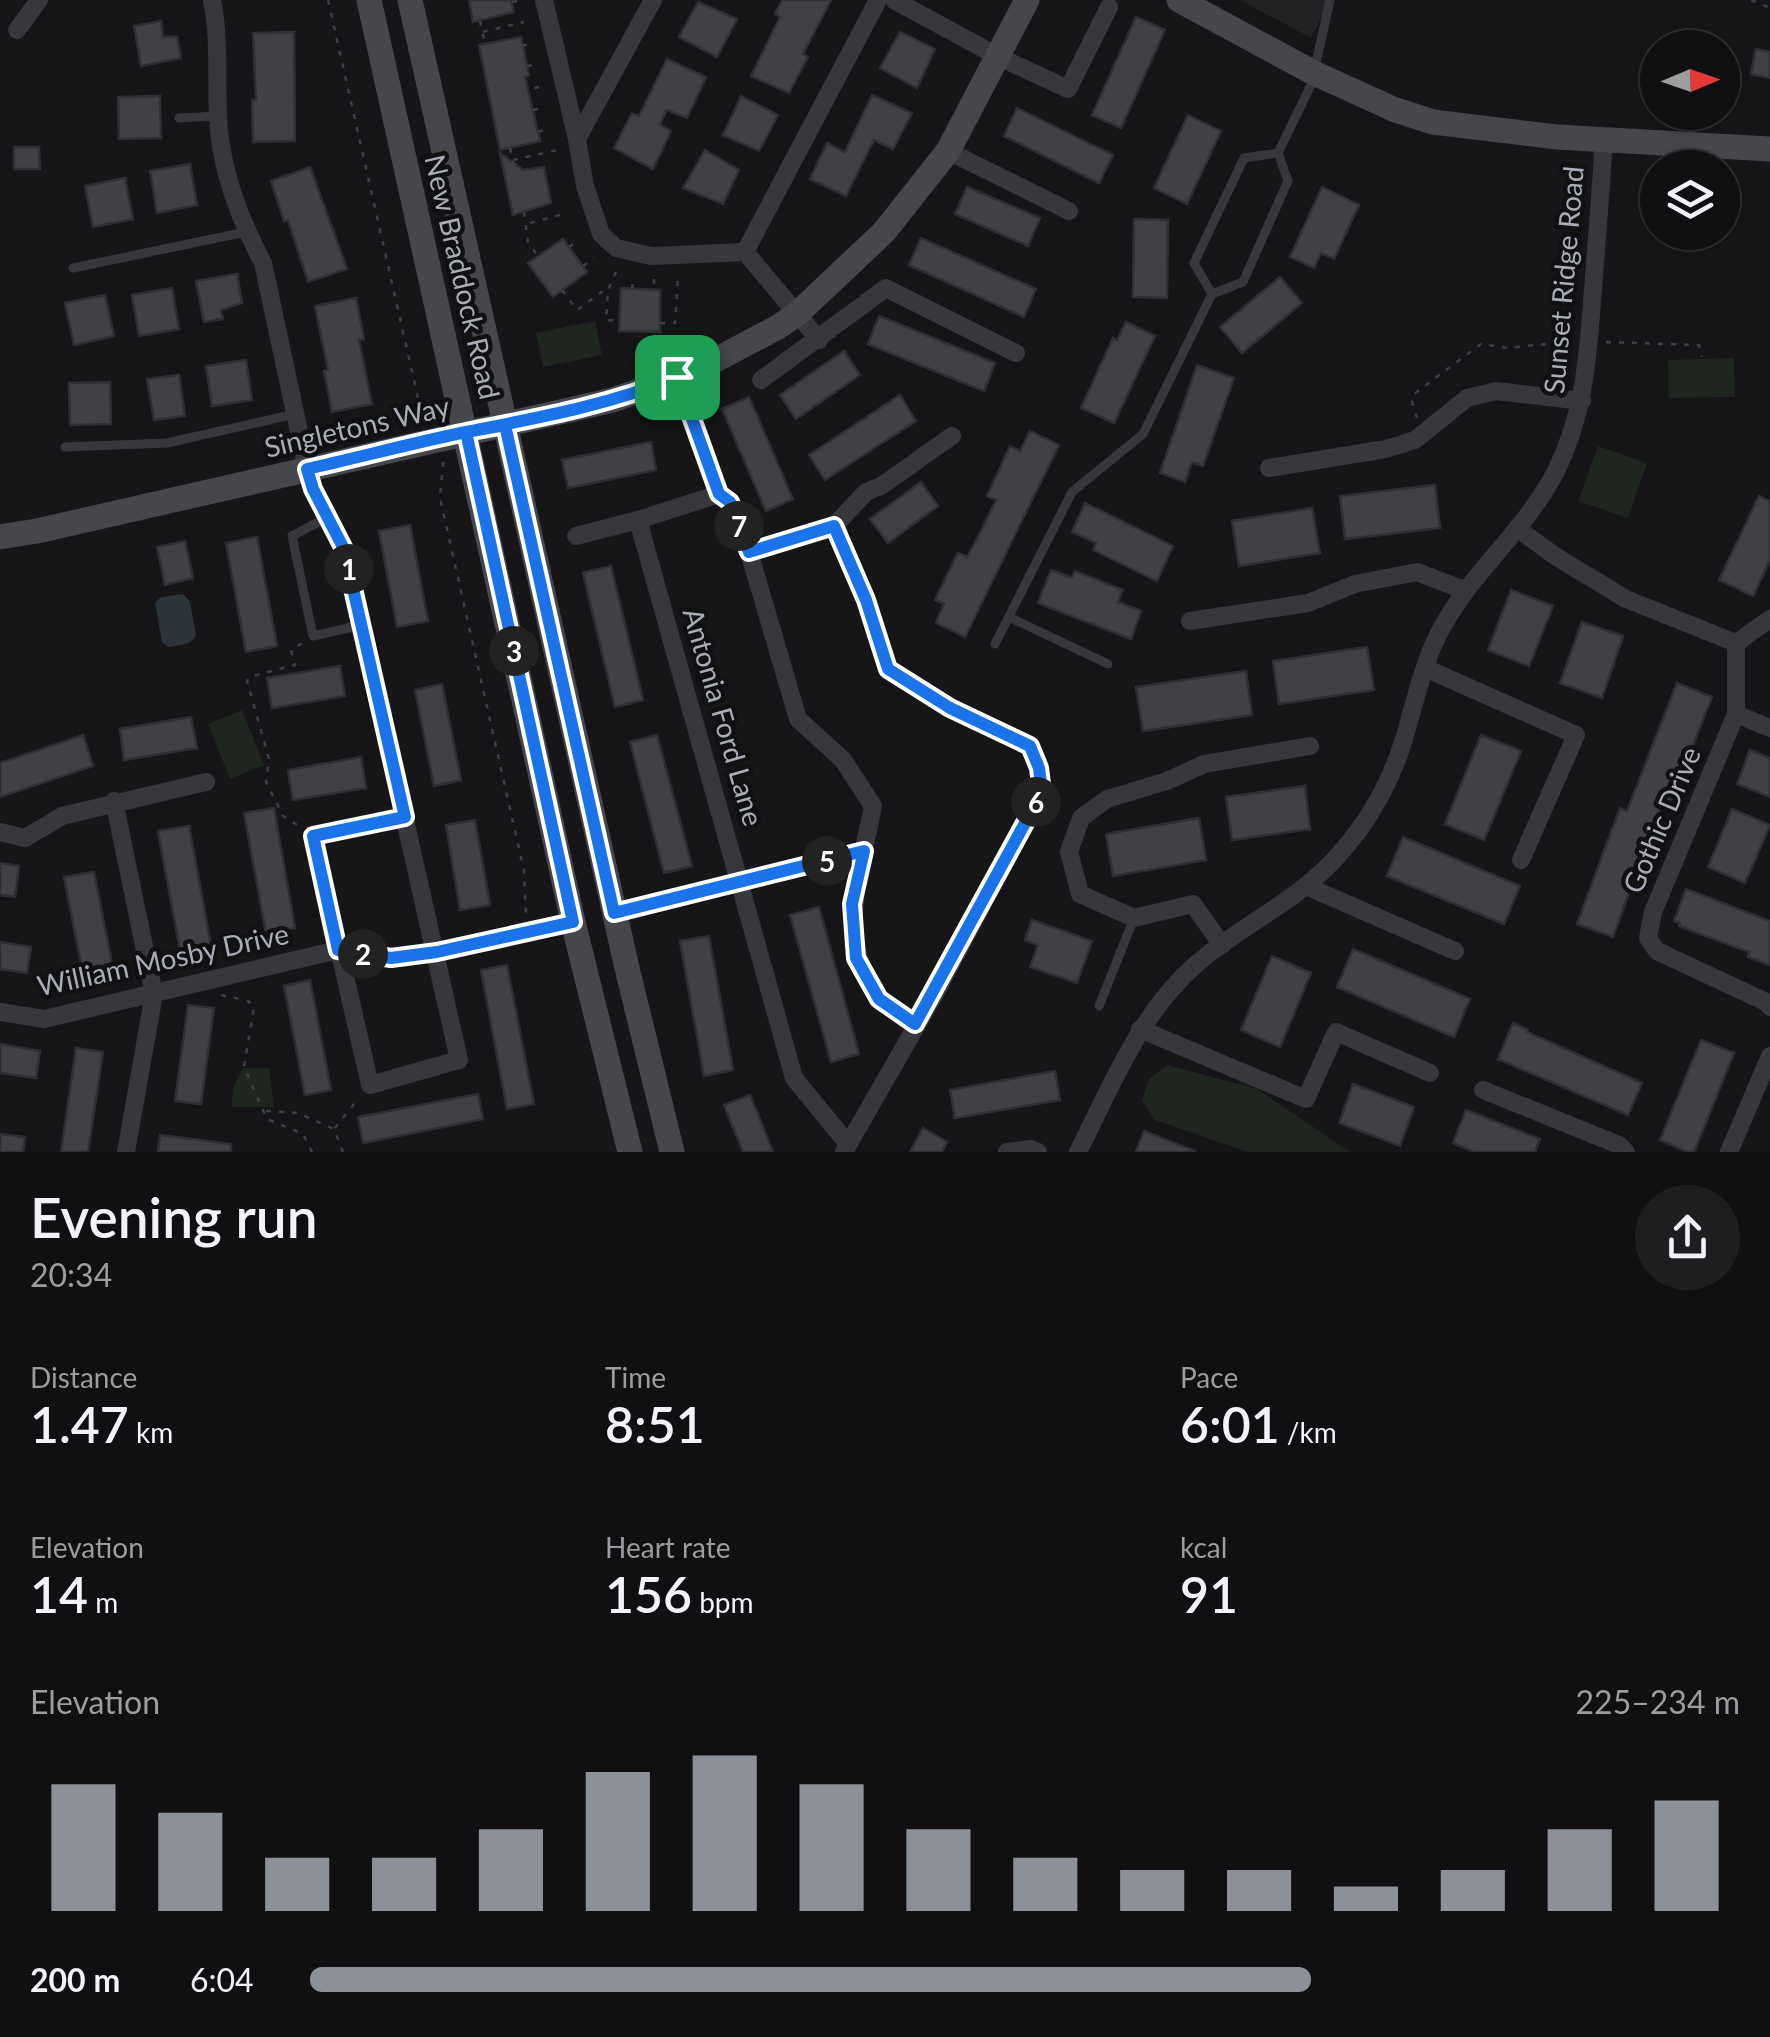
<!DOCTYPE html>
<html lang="en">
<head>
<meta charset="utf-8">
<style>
	:root { --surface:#101012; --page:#1e1e20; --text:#f1f3f6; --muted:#9c9d9f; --line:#303032; --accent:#8c9099 }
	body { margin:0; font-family:Lato,sans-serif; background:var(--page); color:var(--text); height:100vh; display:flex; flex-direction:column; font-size:38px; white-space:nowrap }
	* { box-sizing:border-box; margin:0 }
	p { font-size:32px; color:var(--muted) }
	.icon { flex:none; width:55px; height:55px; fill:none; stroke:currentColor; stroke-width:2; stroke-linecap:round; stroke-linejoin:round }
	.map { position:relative; height:1152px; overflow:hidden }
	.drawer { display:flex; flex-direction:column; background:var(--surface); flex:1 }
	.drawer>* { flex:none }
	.needle { width:65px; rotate:88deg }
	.controls { position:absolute; left:1640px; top:30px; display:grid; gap:20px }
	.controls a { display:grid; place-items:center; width:100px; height:100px; border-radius:50%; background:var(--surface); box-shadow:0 2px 8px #0004,0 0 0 2px var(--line); font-size:50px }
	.pin { position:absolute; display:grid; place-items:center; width:85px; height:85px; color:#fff; margin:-42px; border-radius:20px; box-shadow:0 5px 15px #0006 }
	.km { position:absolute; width:50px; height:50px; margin:-25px; border-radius:50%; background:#222; color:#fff; font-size:28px; line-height:50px; text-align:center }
	.round { display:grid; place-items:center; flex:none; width:105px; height:105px; border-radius:52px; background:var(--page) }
	.headline { display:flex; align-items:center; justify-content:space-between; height:170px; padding:0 30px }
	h1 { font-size:55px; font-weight:600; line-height:75px }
	.metrics { display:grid; grid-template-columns:repeat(3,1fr); gap:15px; height:170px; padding:10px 30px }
	.metrics div { display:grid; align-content:center }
	.metrics b { font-size:50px; font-weight:600 }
	.metrics small { font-size:28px; font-weight:400 }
	.metrics p { font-size:28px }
	.chart { height:280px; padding:20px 30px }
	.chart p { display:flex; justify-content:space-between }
	.chart svg { width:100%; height:180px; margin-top:10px; stroke:var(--accent); stroke-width:6 }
	ul { padding:0 30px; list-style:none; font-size:32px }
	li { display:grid; grid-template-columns:160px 120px 1fr; align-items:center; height:75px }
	li i { height:25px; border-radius:12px; background:var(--accent) }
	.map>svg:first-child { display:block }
</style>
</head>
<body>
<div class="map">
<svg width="1770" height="1152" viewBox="0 0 1770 1152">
	<rect width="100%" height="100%" fill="#161618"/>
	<polygon fill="#222225" points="1240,0 1330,0 1311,38"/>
	<g fill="#1e261f">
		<polygon points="595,321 602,355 543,367 536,333"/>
		<polygon points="1734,358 1735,397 1669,398 1668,360"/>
		<polygon points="1598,446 1647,463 1628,518 1578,501"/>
		<polygon points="242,710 264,765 230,779 208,724"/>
		<polygon points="1167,1065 1257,1089 1350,1152 1248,1152 1155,1120 1142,1100 1149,1079"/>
		<polygon points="243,1068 269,1068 274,1107 231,1107 234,1085"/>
	</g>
	<polygon fill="#2c353c" points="183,594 190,602 196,636 189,643 169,647 162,642 155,603 161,597"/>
	<g fill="#404145" stroke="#303034" stroke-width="2.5">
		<polygon points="469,0 511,0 514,12 473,22"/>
		<polygon points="782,0 831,0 803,54 808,57 789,93 751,76 780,17 775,14"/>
		<polygon points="698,2 737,19 717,57 679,37"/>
		<polygon points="1136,17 1165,30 1121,128 1092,115"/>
		<polygon points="161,21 163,37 177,37 181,58 141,66 134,26"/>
		<polygon points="294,32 295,141 253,142 252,100 256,100 253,33"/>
		<polygon points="900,32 935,49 917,88 880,68"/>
		<polygon points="521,37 529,75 525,77 540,141 500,150 479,45"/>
		<polygon points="1756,49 1770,52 1770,78 1751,74"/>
		<polygon points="667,59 706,77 687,118 667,110 660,124 671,131 653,169 614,148 632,113 639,116"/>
		<polygon points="872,95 912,113 893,149 874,140 846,196 810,179 827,143 845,152"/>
		<polygon points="160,96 161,138 119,139 118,97"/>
		<polygon points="741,96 778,115 759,151 723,135"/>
		<polygon points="1017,108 1113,155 1099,183 1004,136"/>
		<polygon points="1188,115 1221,131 1187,204 1154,188"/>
		<polygon points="14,147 39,147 40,169 14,169"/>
		<polygon points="705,150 739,170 723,204 683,188"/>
		<polygon points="500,153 523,170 544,167 551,203 513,215"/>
		<polygon points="190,164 197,205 157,213 150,171"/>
		<polygon points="310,167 347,269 308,282 288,220 284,221 271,181"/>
		<polygon points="125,178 133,219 93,227 85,186"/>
		<polygon points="967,187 1040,218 1028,246 955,214"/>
		<polygon points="1322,187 1359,205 1334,259 1321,253 1314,268 1290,257"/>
		<polygon points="1134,219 1168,220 1167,298 1133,297"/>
		<polygon points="921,238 1036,289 1024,317 909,265"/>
		<polygon points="563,239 587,272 553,297 528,263"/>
		<polygon points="237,274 242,303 221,310 223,319 204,322 196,281"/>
		<polygon points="1280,277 1302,303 1242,353 1220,327"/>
		<polygon points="172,288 179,329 139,336 132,295"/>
		<polygon points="621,288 660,290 660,332 619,331"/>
		<polygon points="105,295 114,336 74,345 65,303"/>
		<polygon points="356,298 364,339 359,340 372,404 332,412 324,371 328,370 315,306"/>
		<polygon points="879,316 995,363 984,391 868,344"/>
		<polygon points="1126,322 1155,336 1114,423 1081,408 1113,338 1117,340"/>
		<polygon points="844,351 860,375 796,419 780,395"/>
		<polygon points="246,360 252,400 212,406 206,366"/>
		<polygon points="1197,365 1234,378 1203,466 1192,462 1185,482 1160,473"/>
		<polygon points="179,375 185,416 154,420 147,379"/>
		<polygon points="110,382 111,424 70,425 69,383"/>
		<polygon points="900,395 916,421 825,480 809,455"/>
		<polygon points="749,397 793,499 766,511 722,409"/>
		<polygon points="1030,431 1059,445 965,637 936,623 944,604 935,600 958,553 967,557 979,535 996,500 987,496 1010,446 1020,451"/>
		<polygon points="651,442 656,470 568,488 562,460"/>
		<polygon points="921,482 938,506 888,543 870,519"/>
		<polygon points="1435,485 1440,528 1345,539 1340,496"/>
		<polygon points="1759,496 1770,501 1770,560 1753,596 1719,580"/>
		<polygon points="1085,503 1173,546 1157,581 1093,550 1096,543 1072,532"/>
		<polygon points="1312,508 1320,553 1239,566 1232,521"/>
		<polygon points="410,525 428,621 397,627 379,531"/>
		<polygon points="257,537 277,646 246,652 226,543"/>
		<polygon points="185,541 193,578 165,585 157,547"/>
		<polygon points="611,566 643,700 615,707 583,573"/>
		<polygon points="1051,570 1072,578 1075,571 1123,590 1118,602 1141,611 1131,639 1038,603"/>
		<polygon points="1511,590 1553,606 1529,666 1488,650"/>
		<polygon points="1582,622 1623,636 1602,698 1560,683"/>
		<polygon points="1367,647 1374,690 1279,704 1273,661"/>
		<polygon points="340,666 345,696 272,708 267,678"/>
		<polygon points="1246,671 1252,715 1143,731 1136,687"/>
		<polygon points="1677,683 1712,697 1667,810 1660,808 1613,937 1577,924 1620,808 1627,811"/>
		<polygon points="442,684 461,780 434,786 415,690"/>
		<polygon points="191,717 197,748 124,760 120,729"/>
		<polygon points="83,735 93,766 0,797 0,763"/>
		<polygon points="657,735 692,866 664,873 630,742"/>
		<polygon points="1481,735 1521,751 1484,840 1445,824"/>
		<polygon points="1750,750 1770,758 1770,797 1737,784"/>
		<polygon points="361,757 366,788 293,800 288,770"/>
		<polygon points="1305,786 1310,829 1232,840 1226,797"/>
		<polygon points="274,808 295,928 266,933 244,813"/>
		<polygon points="1732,809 1770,825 1745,883 1708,867"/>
		<polygon points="1199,818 1206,860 1113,876 1106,834"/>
		<polygon points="475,820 490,905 460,910 446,825"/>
		<polygon points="189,826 211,945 180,950 158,831"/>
		<polygon points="1403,837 1520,886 1504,924 1387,876"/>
		<polygon points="0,863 19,866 15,897 0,895"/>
		<polygon points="94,872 113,969 83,974 64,877"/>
		<polygon points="1686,889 1770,921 1770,965 1748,957 1749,952 1679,926 1680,923 1674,921"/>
		<polygon points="819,907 859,1054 831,1062 790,915"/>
		<polygon points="1032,920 1092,941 1077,983 1030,967 1038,945 1025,940"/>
		<polygon points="709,936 733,1070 704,1076 680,941"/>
		<polygon points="0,942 31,947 27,973 0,969"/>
		<polygon points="1353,949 1470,999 1454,1037 1337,987"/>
		<polygon points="1272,956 1311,973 1280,1047 1241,1030"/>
		<polygon points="507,965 534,1104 507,1109 481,970"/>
		<polygon points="310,980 331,1090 305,1095 284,986"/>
		<polygon points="188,1005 214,1008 201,1104 175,1101"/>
		<polygon points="1513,1023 1528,1030 1527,1032 1642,1083 1628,1115 1498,1059"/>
		<polygon points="1701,1040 1734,1053 1694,1152 1688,1152 1660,1140"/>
		<polygon points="0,1044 40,1051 36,1078 0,1073"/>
		<polygon points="76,1048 103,1052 88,1152 61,1152"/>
		<polygon points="1055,1071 1060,1100 955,1118 950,1090"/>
		<polygon points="1353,1084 1414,1107 1400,1146 1339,1123"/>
		<polygon points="478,1094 483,1119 363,1143 358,1117"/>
		<polygon points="750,1095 773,1152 743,1152 724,1105"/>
		<polygon points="1466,1110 1540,1139 1535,1152 1474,1152 1453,1143"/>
		<polygon points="923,1128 947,1142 942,1152 910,1152"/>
		<polygon points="1144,1131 1195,1151 1195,1152 1136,1152"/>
		<polygon points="0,1134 25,1137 23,1152 0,1152"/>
		<polygon points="160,1135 231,1144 231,1152 158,1152"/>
	</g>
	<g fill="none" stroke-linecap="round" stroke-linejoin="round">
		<g stroke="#3d3f44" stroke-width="2.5" stroke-dasharray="5 8" stroke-linecap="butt">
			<polyline points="328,0 418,398 429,419"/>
			<polyline points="1751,0 1770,8"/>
			<polyline points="512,2 519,1"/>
			<polyline points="480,21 485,44"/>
			<polyline points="483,32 524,22"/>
			<polyline points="522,46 529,44"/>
			<polyline points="527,66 534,65"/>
			<polyline points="495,85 499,106"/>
			<polyline points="496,96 539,87"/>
			<polyline points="533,110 543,108"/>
			<polyline points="538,132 548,129"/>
			<polyline points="510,148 515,171"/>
			<polyline points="513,160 562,149"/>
			<polyline points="524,212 528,242 538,256"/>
			<polyline points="530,223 567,213"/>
			<polyline points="569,247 579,240"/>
			<polyline points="583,266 594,258"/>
			<polyline points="616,272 608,290 606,320 619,321"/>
			<polyline points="654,279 654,289"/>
			<polyline points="632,289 633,278"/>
			<polyline points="562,290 577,310 610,286"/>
			<polyline points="660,323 675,323 678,278"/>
			<polyline points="1606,342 1699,345 1702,357"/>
			<polyline points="1417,418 1412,402 1414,394 1481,344 1508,348 1573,341"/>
			<polyline points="443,462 440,498 524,871 526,913"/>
			<polyline points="297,825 283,816 266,782 269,759 247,681 249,677 295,665 291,650 304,642"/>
			<polyline points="221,995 248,1001 254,1007 244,1067 267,1119 303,1134 312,1152"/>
			<polyline points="266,1111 298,1113 334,1129"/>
			<polyline points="343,1152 334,1129 358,1099"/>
		</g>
		<g stroke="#37383d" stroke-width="9">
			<polyline points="179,118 218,116"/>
			<polyline points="73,268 246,232"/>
			<polyline points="1212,294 1194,263 1244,158 1278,153"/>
			<polyline points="65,447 167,443 295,414"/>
			<polyline points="328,517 292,536 313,636 361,625"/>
			<polyline points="1011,618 1108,664"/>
			<polyline points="995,644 1072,492 1143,434 1212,294 1243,282 1288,181 1278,153 1311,85 1330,0"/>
			<polyline points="1099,1006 1134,918"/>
		</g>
		<g stroke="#37383d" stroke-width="18">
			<path d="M212 0C220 39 216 77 218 116 220 167 239 218 263 263L307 469 313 489 344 549 459 1060 370 1085 313 836 405 817"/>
			<polyline points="544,0 577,139 585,186 601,234 616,248 651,256 745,252 819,340"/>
			<polyline points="894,0 999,57 1068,89 1109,7"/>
			<polyline points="17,30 39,0"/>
			<polyline points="577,139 653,0"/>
			<polyline points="948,151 1069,211"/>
			<polyline points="745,252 878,0"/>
			<path d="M677 377 719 494 730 503 749 552 798 719 843 760 873 806C861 870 835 937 877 996 885 1007 903 1016 915 1024"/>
			<polyline points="761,380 886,288 1016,353"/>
			<polyline points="1269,468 1386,449 1415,440 1467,398 1496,391 1582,401"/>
			<polyline points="638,520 794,1078 848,1144"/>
			<polyline points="834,526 866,600 888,669 950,707 1030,746 1039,768 1042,792 937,990 844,1152"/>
			<polyline points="1517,528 1555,556 1626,599 1736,643"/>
			<polyline points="576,536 638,520 719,494"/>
			<polyline points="749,552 834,526 866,492 881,486 952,436"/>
			<polyline points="1190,621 1308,603 1355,584 1417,572 1464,590"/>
			<polyline points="1736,643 1736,714 1653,912 1648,938 1657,951 1766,1002 1770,1007"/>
			<polyline points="1736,643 1770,619"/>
			<polyline points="1425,668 1576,735 1521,860"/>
			<polyline points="1736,714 1770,728"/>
			<polyline points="114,801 154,994 126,1152"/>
			<polyline points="0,832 25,838 62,816 206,782"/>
			<polyline points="1308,887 1455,951"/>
			<polyline points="614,913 864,851"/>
			<polyline points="1222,945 1193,904 1134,918 1080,894 1069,852 1081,818 1107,799 1167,781 1204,764 1310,746"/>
			<polyline points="0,1012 44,1019 338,950 391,958 437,952 573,922"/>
			<polyline points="1140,1029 1306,1099 1336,1032 1430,1073"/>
			<polyline points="1483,1090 1619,1145 1626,1152"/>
			<polyline points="1007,1152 1031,1149 1038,1152"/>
			<path d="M1078 1152C1111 1087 1138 1017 1193 967 1241 924 1300 901 1342 851 1370 819 1391 781 1404 739 1414 706 1421 671 1436 639 1466 576 1523 534 1555 473 1585 414 1588 354 1593 289 1597 239 1601 189 1604 138"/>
			<polyline points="1729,1152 1770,1056"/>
		</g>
		<g stroke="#45474d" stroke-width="25">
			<polyline points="369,0 573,922 630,1152"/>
			<polyline points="410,0 627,968 672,1152"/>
			<polyline points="1179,0 1312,72 1393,109 1433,122 1557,137 1770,149"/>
			<polyline points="0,537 37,531 613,400 695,371 778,327 797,314 884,232 948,151 1027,0"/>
		</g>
	</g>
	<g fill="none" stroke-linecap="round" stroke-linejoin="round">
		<g stroke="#fff" stroke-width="20">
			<path id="route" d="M677 377C610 405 537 418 466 432 413 443 360 457 307 469L313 489 344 549 405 817 313 836 338 950 391 958 437 952 573 922 466 432 505 425 614 913 864 851 852 904 856 958 879 999 915 1024 1042 792 1039 768 1030 746 950 708 888 669 866 600 834 526 749 552 730 502 719 494 677 377"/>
		</g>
		<use href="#route" stroke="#1a73e8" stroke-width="12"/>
	</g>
	<g text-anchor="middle" stroke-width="9" stroke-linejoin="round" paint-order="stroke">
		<g font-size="28" fill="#a8adb8" stroke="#111113">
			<text transform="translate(462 277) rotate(77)" y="10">New Braddock Road</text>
			<text transform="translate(1564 280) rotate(-85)" y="10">Sunset Ridge Road</text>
			<text transform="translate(357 427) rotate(-13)" y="10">Singletons Way</text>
			<text transform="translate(723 717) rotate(74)" y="10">Antonia Ford Lane</text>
			<text transform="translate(1662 820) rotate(-67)" y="10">Gothic Drive</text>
			<text transform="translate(163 960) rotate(-12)" y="10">William Mosby Drive</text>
		</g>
	</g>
</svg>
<div class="controls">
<a><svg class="needle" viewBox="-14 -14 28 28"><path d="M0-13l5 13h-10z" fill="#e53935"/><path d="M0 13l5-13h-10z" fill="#9c9d9f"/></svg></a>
<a><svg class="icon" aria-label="layers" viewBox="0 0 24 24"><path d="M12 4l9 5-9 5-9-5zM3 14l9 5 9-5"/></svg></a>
</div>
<div class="pin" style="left:677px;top:377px;background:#1e9e55"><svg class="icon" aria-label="arrive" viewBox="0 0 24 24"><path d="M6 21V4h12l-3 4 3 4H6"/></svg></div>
<b class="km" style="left:349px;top:569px">1</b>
<b class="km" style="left:363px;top:954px">2</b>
<b class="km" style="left:514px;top:651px">3</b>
<b class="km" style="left:827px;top:861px">5</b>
<b class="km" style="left:1036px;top:802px">6</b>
<b class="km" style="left:739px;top:526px">7</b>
</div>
<section class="drawer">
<div class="headline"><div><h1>Evening run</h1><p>20:34</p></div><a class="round"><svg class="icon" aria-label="share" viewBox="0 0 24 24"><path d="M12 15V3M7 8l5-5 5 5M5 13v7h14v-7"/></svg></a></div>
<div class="metrics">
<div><p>Distance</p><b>1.47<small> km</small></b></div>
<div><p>Time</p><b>8:51</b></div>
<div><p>Pace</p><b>6:01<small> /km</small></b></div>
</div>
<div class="metrics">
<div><p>Elevation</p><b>14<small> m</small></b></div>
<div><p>Heart rate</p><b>156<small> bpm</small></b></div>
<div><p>kcal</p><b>91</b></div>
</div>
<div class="chart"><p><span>Elevation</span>225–234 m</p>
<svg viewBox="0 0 160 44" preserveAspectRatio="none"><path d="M5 44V13M15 44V20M25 44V31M35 44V31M45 44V24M55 44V10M65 44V6M75 44V13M85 44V24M95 44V31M105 44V34M115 44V34M125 44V38M135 44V34M145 44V24M155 44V17"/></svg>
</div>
<ul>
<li><b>200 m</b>6:04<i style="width:70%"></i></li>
</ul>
</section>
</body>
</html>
